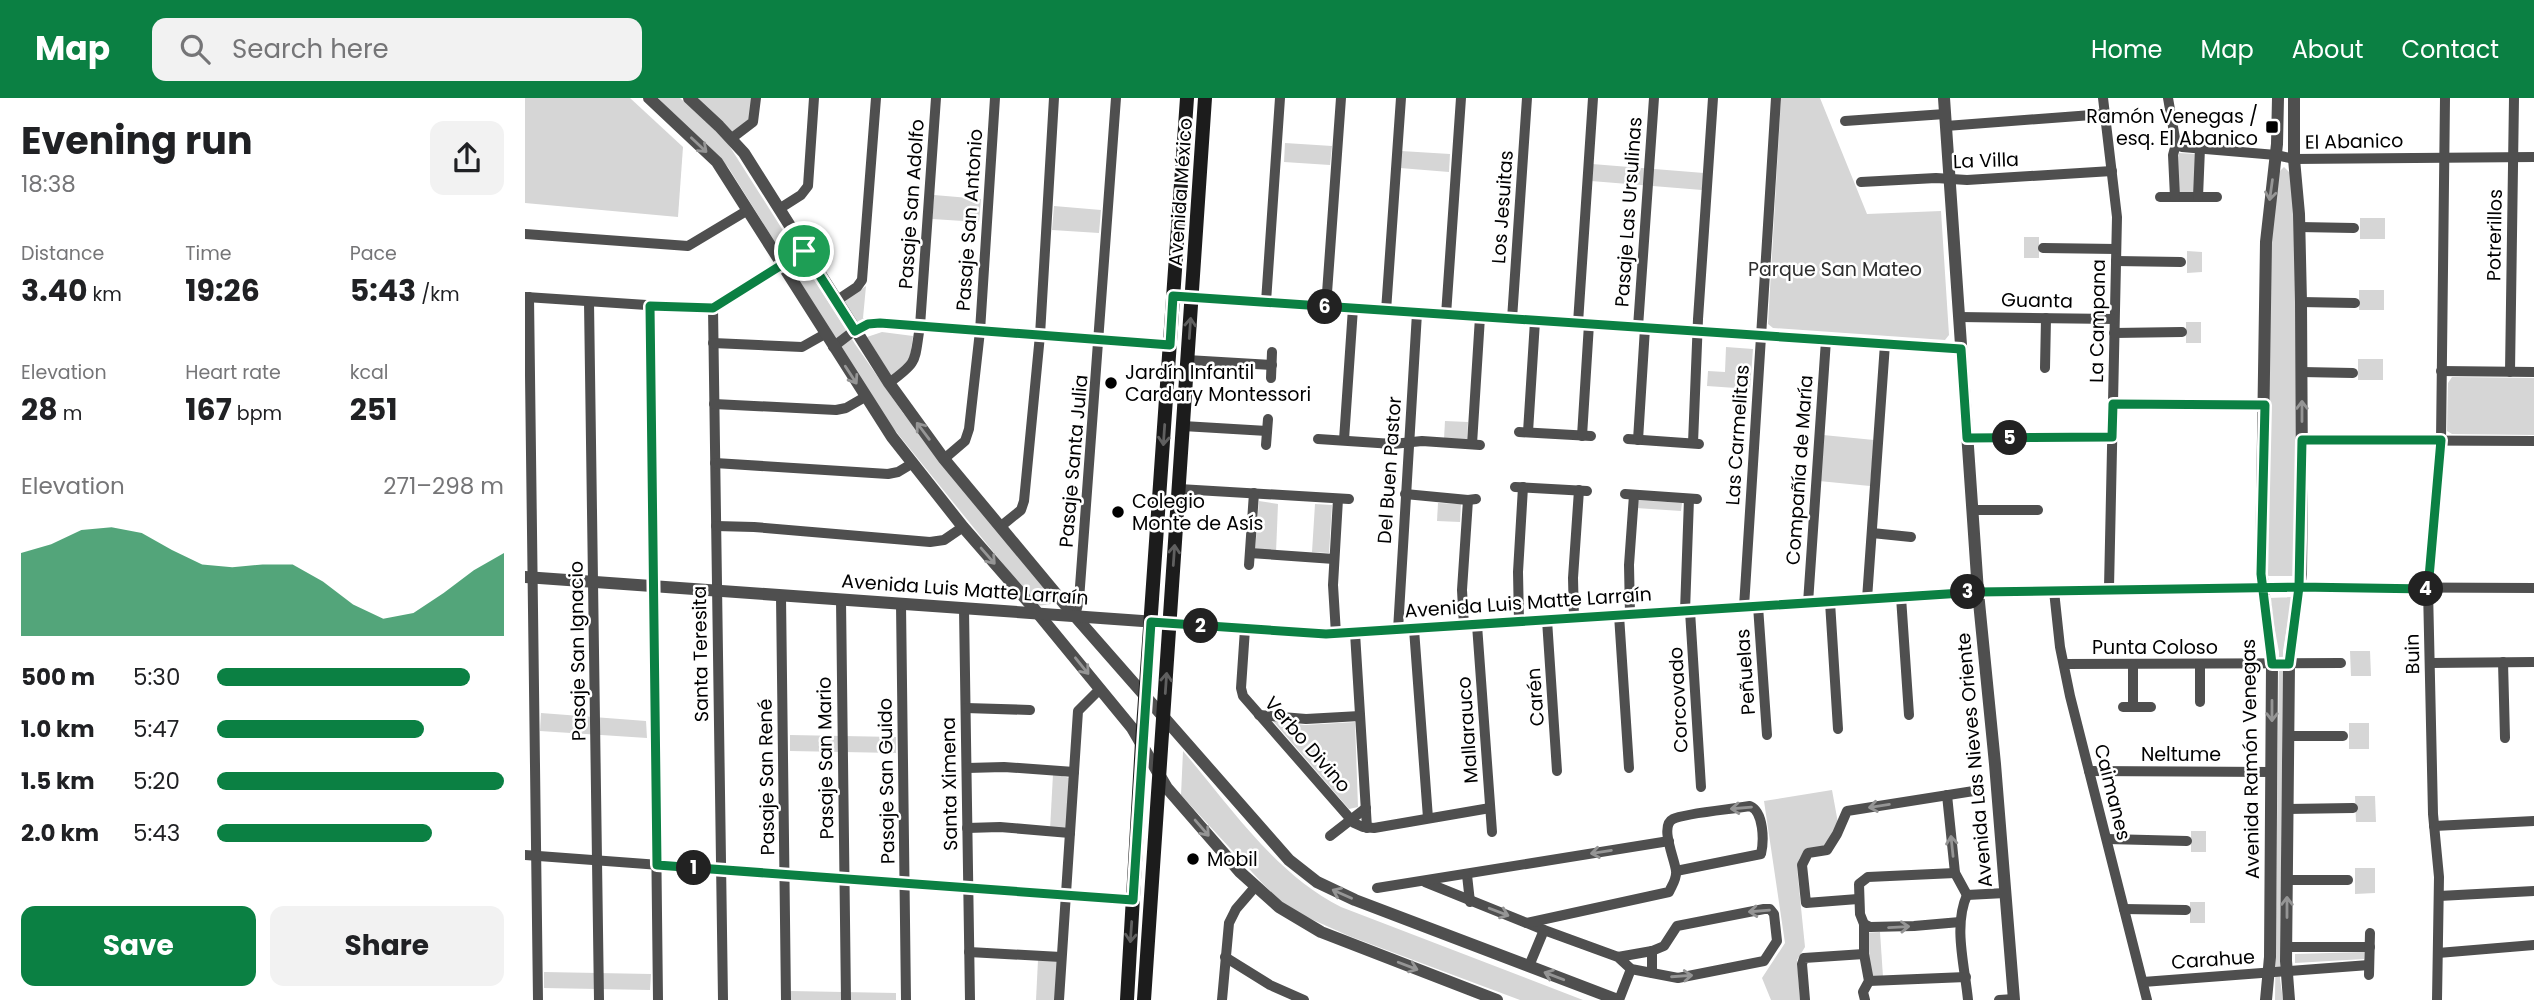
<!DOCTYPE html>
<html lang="en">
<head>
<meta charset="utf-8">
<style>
	:root { --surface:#fff; --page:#f2f2f2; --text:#202124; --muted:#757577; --accent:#0b8043 }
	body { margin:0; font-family:Poppins,sans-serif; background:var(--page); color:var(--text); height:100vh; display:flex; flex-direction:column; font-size:26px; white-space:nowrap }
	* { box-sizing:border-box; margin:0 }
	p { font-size:23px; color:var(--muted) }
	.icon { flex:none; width:38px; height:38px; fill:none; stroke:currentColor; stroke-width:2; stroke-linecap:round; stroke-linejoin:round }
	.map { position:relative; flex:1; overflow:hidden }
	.panel { display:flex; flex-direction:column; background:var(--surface); width:525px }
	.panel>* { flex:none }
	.pin { position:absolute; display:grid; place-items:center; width:60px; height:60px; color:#fff; margin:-30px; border:4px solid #fff; border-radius:50%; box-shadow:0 2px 7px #0007 }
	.km { position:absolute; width:35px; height:35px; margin:-18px; border-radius:50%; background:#222; color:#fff; font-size:19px; line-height:35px; text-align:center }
	.round { display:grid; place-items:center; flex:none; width:74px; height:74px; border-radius:14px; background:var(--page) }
	.overview { display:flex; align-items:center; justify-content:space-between; height:119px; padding:0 21px }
	h1 { font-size:38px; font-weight:700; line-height:52px }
	.metrics { display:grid; grid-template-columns:repeat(3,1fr); gap:10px; height:119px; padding:7px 21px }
	.metrics div { display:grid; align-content:center }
	.metrics b { font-size:30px; font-weight:700 }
	.metrics small { font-size:19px; font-weight:400 }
	.metrics p { font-size:19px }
	.chart { height:196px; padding:14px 21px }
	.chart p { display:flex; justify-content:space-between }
	.chart svg { width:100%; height:126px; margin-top:7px; fill:var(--accent); opacity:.7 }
	.primary-button { display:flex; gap:14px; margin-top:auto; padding:14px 21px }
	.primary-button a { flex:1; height:80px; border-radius:14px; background:var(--accent); color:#fff; font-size:28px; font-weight:700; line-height:80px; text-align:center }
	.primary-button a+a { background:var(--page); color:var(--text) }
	ul { padding:0 21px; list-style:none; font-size:23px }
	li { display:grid; grid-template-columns:112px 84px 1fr; align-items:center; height:52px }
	li i { height:18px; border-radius:9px; background:var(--accent) }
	header { display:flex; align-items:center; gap:42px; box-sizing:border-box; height:98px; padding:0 35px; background:var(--accent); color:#fff }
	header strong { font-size:33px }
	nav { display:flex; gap:38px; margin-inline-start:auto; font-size:24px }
	.search { width:490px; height:63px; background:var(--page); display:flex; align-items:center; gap:18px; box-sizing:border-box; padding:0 24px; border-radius:14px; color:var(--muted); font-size:26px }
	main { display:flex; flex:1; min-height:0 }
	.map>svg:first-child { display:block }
</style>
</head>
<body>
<header>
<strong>Map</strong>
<div class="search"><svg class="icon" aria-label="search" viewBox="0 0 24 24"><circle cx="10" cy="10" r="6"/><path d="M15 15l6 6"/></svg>Search here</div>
<nav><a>Home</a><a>Map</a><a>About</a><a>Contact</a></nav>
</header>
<main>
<section class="panel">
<div class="overview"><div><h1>Evening run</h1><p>18:38</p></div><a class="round"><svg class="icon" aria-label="share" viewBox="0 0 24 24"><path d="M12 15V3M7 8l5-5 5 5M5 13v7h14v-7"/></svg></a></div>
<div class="metrics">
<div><p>Distance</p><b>3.40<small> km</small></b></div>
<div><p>Time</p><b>19:26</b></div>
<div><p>Pace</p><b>5:43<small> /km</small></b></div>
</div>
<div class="metrics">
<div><p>Elevation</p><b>28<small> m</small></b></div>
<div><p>Heart rate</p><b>167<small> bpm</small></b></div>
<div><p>kcal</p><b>251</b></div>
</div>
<div class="chart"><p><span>Elevation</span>271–298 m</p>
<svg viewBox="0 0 160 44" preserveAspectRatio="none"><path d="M0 44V15L10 12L20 7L30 6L40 8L50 14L60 19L70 20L80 19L90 19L100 25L110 33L120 38L130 36L140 29L150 21L160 15V44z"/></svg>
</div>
<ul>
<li><b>500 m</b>5:30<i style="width:88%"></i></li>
<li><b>1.0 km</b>5:47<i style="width:72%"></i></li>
<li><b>1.5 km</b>5:20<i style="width:100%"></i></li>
<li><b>2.0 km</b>5:43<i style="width:75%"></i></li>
</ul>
<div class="primary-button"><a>Save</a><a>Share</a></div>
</section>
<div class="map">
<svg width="2009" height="902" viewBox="0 0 2009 902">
	<rect width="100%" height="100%" fill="#fff"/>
	<g fill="#d6d6d6">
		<polygon points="0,0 105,0 158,49 153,119 0,105"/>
		<polygon points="133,0 155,0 200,41 330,246 378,315 533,505 512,508 360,320 203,69"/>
		<polygon points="171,0 228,0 227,19 208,35"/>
		<polygon points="1256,0 1295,0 1342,116 1416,113 1424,237 1420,242 1248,230 1243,226"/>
		<polygon points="760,45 807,48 805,67 759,64"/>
		<polygon points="876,53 925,56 924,74 875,70"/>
		<polygon points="1654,55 1671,56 1670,95 1654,94 1652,63"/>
		<polygon points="1067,66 1179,75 1177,92 1066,83"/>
		<polygon points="1759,69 1765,75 1773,136 1771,473 1768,478 1743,478 1744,138 1753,75"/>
		<polygon points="409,97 456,101 454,124 407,121"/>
		<polygon points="529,108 576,112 574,135 527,132"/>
		<rect x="1835" y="120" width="25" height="21"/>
		<rect x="1499" y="139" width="15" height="21"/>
		<polygon points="1662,153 1677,154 1677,174 1662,175"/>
		<polygon points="341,188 338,220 343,221 333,227 319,203"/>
		<rect x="1834" y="192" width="25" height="20"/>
		<rect x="1661" y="224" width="15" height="21"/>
		<polygon points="357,234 388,238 384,268 368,281 342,239"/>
		<polygon points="1201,249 1228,251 1225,291 1182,288 1183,273 1200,274"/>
		<rect x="1833" y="261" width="25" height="21"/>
		<polygon points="1927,279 2009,280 2009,337 1927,336 1922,333 1923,285"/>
		<polygon points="920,323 943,324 942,342 919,341"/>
		<polygon points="1298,337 1349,342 1345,388 1294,383"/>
		<polygon points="1112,402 1157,405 1156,413 1111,410"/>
		<polygon points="734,403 753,406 751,455 730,454"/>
		<polygon points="913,405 936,406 935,424 912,423"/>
		<polygon points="790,406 807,407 804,455 787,454"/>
		<polygon points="1767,499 1758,553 1755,881 1758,902 1750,902 1754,554 1744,500"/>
		<polygon points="1825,553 1845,553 1846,578 1826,578"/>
		<polygon points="16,615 121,623 122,640 15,633"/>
		<polygon points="748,623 780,627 830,624 833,709 824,711"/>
		<rect x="1824" y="625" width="20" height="26"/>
		<polygon points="265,637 371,639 371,655 265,653"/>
		<path d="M658 653C705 708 750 776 816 809L1058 902H995L824 838 777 817 758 805 738 786 656 697Z"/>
		<polygon points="528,676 545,680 542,730 525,732"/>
		<polygon points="1307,692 1313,725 1301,748 1280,752 1274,761 1272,770 1280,849 1272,862 1275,902 1246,902 1237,880 1260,845 1239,703"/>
		<polygon points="1830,698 1850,698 1851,724 1831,724"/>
		<rect x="1666" y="733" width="15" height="21"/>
		<polygon points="1830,770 1850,770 1850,795 1830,796"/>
		<rect x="1665" y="804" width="15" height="21"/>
		<polygon points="1355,834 1358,879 1346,879 1339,835"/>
		<polygon points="1839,854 1839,861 1770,865 1770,856"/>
		<polygon points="513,862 532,863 532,902 511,902"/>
		<polygon points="19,874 126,876 125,892 19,890"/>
		<polygon points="265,893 371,895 371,902 265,902"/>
	</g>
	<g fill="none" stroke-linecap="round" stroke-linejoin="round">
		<g stroke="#4f4f4f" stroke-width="10">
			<polyline points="1578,0 1592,119 1584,490"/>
			<polyline points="1643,0 1651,46"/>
			<polyline points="1320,23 1420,16"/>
			<polyline points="1421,28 1580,16"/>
			<polyline points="207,40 228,24 231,0"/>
			<polyline points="1651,46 1657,49 1751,57 1769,61 2009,59"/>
			<polyline points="1336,84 1411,80 1442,82 1587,73"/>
			<polyline points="1635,99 1692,99"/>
			<polyline points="1650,99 1648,57 1651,46"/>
			<polyline points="1673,99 1675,50"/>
			<polyline points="254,111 276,97 283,88 289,0"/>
			<polyline points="1774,129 1829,130"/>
			<polyline points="0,136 163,148 223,112"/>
			<polyline points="1518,150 1591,151"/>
			<polyline points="1591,163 1656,164"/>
			<polyline points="648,198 1436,251"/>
			<polyline points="1,199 182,211 191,208 280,153"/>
			<polyline points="4,199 13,902"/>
			<polyline points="311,203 332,189 337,182 351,0"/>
			<polyline points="64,204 74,902"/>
			<polyline points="741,204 755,0"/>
			<polyline points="1776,204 1830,205"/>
			<polyline points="125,207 133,902"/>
			<polyline points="801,209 816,0"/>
			<polyline points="188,210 198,902"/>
			<polyline points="861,213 876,0"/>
			<polyline points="921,217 936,0"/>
			<polyline points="1434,219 1589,221"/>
			<polyline points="987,221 1002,0"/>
			<polyline points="1053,225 1068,0"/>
			<polyline points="1113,229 1129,0"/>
			<polyline points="1589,235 1657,234"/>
			<polyline points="188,245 277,249 300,236"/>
			<polyline points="308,249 334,229 349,225 645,247"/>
			<polyline points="662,262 747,267"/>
			<polyline points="1520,270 1521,220"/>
			<polyline points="1916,273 2009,274"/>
			<polyline points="1777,274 1828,275"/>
			<polyline points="1985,274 1989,0"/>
			<polyline points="746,280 747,254"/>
			<path d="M364 285C394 263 389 264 395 228L411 0"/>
			<polyline points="189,306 311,312 321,310 340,299"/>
			<polyline points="1588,306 1740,307"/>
			<polyline points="658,328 742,333"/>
			<polyline points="994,334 1066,338"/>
			<polyline points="1003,334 1010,223"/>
			<polyline points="1057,338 1064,226"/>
			<polyline points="1442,340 1587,339"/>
			<polyline points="793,341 868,346 897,343 955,347"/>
			<polyline points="1103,341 1174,346"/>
			<polyline points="819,342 828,210"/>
			<polyline points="1113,342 1120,230"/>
			<polyline points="1777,342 2009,343"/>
			<polyline points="1168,345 1173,221 1188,0"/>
			<polyline points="947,346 955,219"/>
			<polyline points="741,347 743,321"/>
			<polyline points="419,361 440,343 444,331 455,233 470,0"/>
			<polyline points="190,365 363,376 373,374 388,365"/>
			<polyline points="990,389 1062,393"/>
			<polyline points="654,391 824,401"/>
			<polyline points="880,396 943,402 951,401"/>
			<polyline points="1100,396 1172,401"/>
			<polyline points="1447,412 1513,412"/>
			<polyline points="191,428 229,429 405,444 419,442 438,429"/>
			<polyline points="475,429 496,412 499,403 515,237 529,0"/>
			<polyline points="1347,435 1386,439"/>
			<polyline points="725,455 809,461"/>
			<polyline points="724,467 729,395"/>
			<polyline points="1774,489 2009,490"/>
			<polyline points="1529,493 1535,549 1545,598 1622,902"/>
			<polyline points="256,498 261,902"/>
			<polyline points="1376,499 1384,617"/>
			<polyline points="1342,501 1360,246"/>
			<polyline points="316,502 321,902"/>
			<polyline points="1305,504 1313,631"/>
			<polyline points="1283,505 1301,242"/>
			<polyline points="376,506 381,902"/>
			<polyline points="1233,508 1242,637"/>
			<polyline points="1219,509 1251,0"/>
			<polyline points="439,511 445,902"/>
			<polyline points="1160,513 1164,401"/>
			<polyline points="1165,513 1176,689"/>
			<polyline points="1094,517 1104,670"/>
			<polyline points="1105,517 1104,467 1109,397"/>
			<polyline points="550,518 554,502 591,0"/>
			<polyline points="1049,520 1048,480 1054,392"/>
			<polyline points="1022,522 1032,673"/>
			<polyline points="994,524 993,474 998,389"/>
			<polyline points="952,527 967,734"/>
			<polyline points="939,528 937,492 943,402"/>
			<polyline points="720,531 716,590 718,598 829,725 838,729 849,730 965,710"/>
			<polyline points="889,531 903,720"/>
			<polyline points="873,532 892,215"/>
			<polyline points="830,535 842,730"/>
			<polyline points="811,536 808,487 813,401"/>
			<polyline points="1978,564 1980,640"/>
			<polyline points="1905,565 2009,564"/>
			<polyline points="1539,566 1816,565"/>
			<polyline points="1675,566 1675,604"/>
			<polyline points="1598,609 1626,609"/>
			<polyline points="1608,609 1608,566"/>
			<polyline points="441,610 505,612"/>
			<polyline points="734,617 781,621 835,618"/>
			<polyline points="1763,638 1818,638"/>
			<polyline points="442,670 479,669 549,674"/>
			<polyline points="1564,673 1747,674"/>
			<polyline points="1422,697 1430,775 1442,797"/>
			<polyline points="1762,711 1828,710"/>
			<polyline points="1909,728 2009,723"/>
			<polyline points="442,730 475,729 545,735"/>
			<polyline points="805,738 841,710"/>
			<polyline points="1582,741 1662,743"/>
			<polyline points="0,757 608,802"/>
			<polyline points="1430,775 1343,779 1334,786 1335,816 1339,826 1345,829 1389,828 1435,824"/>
			<polyline points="942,777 945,804"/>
			<polyline points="1762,782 1823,782"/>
			<polyline points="900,784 1019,832 1093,859 1106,871 1153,880 1239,863 1252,843 1249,816 1245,811 1239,811 1152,828 1139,848 1127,853 1093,859"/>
			<polyline points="852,790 1144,743"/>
			<path d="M1442 797C1428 828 1440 869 1443 902"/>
			<polyline points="1442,797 1480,795"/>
			<polyline points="1914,798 2009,793"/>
			<polyline points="1333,801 1281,805 1277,767 1283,755 1302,752 1312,736 1322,713 1455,692"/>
			<polyline points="1599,811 1661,812"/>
			<path d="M1002 825 1144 794C1147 787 1152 781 1151 773 1150 761 1134 728 1148 721 1160 715 1210 711 1225 708 1239 714 1239 743 1236 756L1151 773"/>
			<polyline points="1339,826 1339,856 1344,883 1338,894 1340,902"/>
			<polyline points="1761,849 1845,849"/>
			<polyline points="1127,853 1127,875"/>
			<polyline points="444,854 536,859"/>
			<polyline points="1913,855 2009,847"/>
			<polyline points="700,859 745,887 779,902"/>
			<polyline points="1004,868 1019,832"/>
			<polyline points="1844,877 1845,835"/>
			<polyline points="1344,883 1441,879"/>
			<polyline points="1618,884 1844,867"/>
			<polyline points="534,902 553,613 575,591"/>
			<polyline points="697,902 704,825 711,811 730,789"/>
			<polyline points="1094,902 1106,871"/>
			<polyline points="1280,902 1277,866 1279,860 1339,856"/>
			<polyline points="1474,902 1489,901"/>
			<polyline points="1912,902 1914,779 1908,716 1903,491 1916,343 1920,0"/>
		</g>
		<g stroke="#4f4f4f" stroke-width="12">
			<polyline points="124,0 192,64 367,339 438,429 506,507 607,630 642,690 715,774 754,809 796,834 972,902"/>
			<polyline points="164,0 194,28 219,55 364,285 419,361 542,509 764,762 792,784 830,802 1093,902"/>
			<polyline points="1419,0 1453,494 1470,666 1489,902"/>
			<polyline points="0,479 801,536 1453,494 1774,489"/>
			<polyline points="1741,902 1745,859 1747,566 1736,471 1741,144 1752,46 1753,0"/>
			<polyline points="1764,902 1761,863 1764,566 1776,476 1777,383 1776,204 1774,116 1769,61 1769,0"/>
		</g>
		<g stroke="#1c1c1c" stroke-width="14">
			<polyline points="602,902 617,644 662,0"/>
			<polyline points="619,902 680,0"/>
		</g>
	</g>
	<defs><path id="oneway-shaft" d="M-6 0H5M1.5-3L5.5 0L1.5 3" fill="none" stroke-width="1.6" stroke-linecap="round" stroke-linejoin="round" transform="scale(1.75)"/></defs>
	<g stroke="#959595">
		<use href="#oneway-shaft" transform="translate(174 47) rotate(43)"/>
		<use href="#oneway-shaft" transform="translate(1746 92) rotate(98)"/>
		<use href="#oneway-shaft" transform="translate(326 277) rotate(57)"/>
		<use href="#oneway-shaft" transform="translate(1777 313) rotate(-90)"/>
		<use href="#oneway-shaft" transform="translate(398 333) rotate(-127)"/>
		<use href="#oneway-shaft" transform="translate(463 458) rotate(49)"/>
		<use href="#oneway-shaft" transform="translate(557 568) rotate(51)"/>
		<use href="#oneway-shaft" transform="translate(1747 613) rotate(90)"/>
		<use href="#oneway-shaft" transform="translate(1354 708) rotate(171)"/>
		<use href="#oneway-shaft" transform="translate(1216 710) rotate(175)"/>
		<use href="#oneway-shaft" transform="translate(677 730) rotate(49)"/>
		<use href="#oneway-shaft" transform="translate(1427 748) rotate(-96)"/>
		<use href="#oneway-shaft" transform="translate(1076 754) rotate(171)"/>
		<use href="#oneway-shaft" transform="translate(817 796) rotate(-156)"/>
		<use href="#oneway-shaft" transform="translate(1762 809) rotate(-90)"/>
		<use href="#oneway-shaft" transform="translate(1234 813) rotate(175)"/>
		<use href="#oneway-shaft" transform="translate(974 814) rotate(21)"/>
		<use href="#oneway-shaft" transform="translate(1374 829) rotate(-3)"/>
		<use href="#oneway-shaft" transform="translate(883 868) rotate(21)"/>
		<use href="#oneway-shaft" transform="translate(1029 878) rotate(-159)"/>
		<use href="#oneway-shaft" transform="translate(1157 878) rotate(-4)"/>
	</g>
	<g stroke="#606060">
		<use href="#oneway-shaft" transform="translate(665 230) rotate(-86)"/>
		<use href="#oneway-shaft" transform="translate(639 337) rotate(94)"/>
		<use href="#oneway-shaft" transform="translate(649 457) rotate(-86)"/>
		<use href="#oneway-shaft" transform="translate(641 585) rotate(-86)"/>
		<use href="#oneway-shaft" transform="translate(606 834) rotate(94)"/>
	</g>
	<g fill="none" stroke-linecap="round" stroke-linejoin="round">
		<g stroke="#fff" stroke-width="14">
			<polyline id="route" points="279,153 188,210 125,208 132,767 608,802 626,524 801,536 1453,494 1774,489 1777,342 1916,342 1903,491 1774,489 1764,566 1747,566 1736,476 1740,307 1588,306 1587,339 1442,340 1436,251 648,198 645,247 355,225 343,226 330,233 279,153"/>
		</g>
		<use href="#route" stroke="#0b8043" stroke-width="9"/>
	</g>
	<g fill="#000" stroke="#fff" stroke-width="2.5">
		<rect x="1740" y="22" width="14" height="14" rx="3.5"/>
		<circle cx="586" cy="285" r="7"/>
		<circle cx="593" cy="414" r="7"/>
		<circle cx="668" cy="761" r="7"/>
	</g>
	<g text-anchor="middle" stroke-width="5" stroke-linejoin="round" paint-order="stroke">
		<g font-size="19" fill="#000" stroke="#fff" text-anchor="start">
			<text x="1733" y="25" text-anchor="end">Ramón Venegas /<tspan x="1733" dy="22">esq. El Abanico</tspan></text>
			<text x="600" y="281">Jardín Infantil<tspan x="600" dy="22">Cardary Montessori</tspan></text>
			<text x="607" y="410">Colegio<tspan x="607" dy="22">Monte de Asís</tspan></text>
			<text x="682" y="768">Mobil</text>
		</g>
		<g font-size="19" fill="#000" stroke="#fff">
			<text transform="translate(1829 43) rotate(-1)" y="7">El Abanico</text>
			<text transform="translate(1461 62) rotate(-2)" y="7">La Villa</text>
			<text transform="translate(655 94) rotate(-86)" y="7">Avenida México</text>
			<text transform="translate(386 106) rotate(-86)" y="7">Pasaje San Adolfo</text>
			<text transform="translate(977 109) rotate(-86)" y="7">Los Jesuitas</text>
			<text transform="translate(1103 114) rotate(-86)" y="7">Pasaje Las Ursulinas</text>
			<text transform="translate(444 122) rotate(-86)" y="7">Pasaje San Antonio</text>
			<text transform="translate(1969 137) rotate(-89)" y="7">Potrerillos</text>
			<text transform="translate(1512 202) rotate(1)" y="7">Guanta</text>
			<text transform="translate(1572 223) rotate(-89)" y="7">La Campana</text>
			<text transform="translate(1212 337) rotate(-86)" y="7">Las Carmelitas</text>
			<text transform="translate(548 363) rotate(-85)" y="7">Pasaje Santa Julia</text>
			<text transform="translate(864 372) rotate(-86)" y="7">Del Buen Pastor</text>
			<text transform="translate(1274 372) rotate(-86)" y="7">Compañía de María</text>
			<text transform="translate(440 491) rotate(4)" y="7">Avenida Luis Matte Larraín</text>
			<text transform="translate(1003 504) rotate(-4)" y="7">Avenida Luis Matte Larraín</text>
			<text x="1630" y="556">Punta Coloso</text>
			<text transform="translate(52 553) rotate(-91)" y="7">Pasaje San Ignacio</text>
			<text transform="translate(175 556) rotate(-91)" y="7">Santa Teresita</text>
			<text transform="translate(1887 556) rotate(-91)" y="7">Buin</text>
			<text transform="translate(1220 574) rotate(-94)" y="7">Peñuelas</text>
			<text transform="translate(1010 599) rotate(-94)" y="7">Carén</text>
			<text transform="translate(1153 602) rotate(-93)" y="7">Corcovado</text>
			<text transform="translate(942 632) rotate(-94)" y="7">Mallarauco</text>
			<text transform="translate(783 646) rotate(49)" y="7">Verbo Divino</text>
			<text x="1656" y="663">Neltume</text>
			<text transform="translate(300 660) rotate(-91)" y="7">Pasaje San Mario</text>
			<text transform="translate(1725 661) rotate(-91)" y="7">Avenida Ramón Venegas</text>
			<text transform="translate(1449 662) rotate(-95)" y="7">Avenida Las Nieves Oriente</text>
			<text transform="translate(241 679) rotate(-91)" y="7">Pasaje San René</text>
			<text transform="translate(361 683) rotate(-91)" y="7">Pasaje San Guido</text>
			<text transform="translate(424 686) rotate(-91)" y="7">Santa Ximena</text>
			<text transform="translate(1588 694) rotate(76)" y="7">Caimanes</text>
			<text transform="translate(1688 861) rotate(-4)" y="7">Carahue</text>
		</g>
		<g font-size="19" fill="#2d2d2d" stroke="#fff">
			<text x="1310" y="178">Parque San Mateo</text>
		</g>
	</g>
</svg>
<div class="pin" style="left:279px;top:153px;background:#1e9e55"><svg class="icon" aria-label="arrive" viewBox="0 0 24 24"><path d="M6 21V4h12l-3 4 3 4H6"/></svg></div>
<b class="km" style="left:169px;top:770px">1</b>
<b class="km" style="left:676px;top:528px">2</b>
<b class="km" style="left:1443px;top:494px">3</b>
<b class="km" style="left:1901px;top:491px">4</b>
<b class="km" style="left:1485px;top:340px">5</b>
<b class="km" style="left:800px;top:209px">6</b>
</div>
</main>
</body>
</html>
